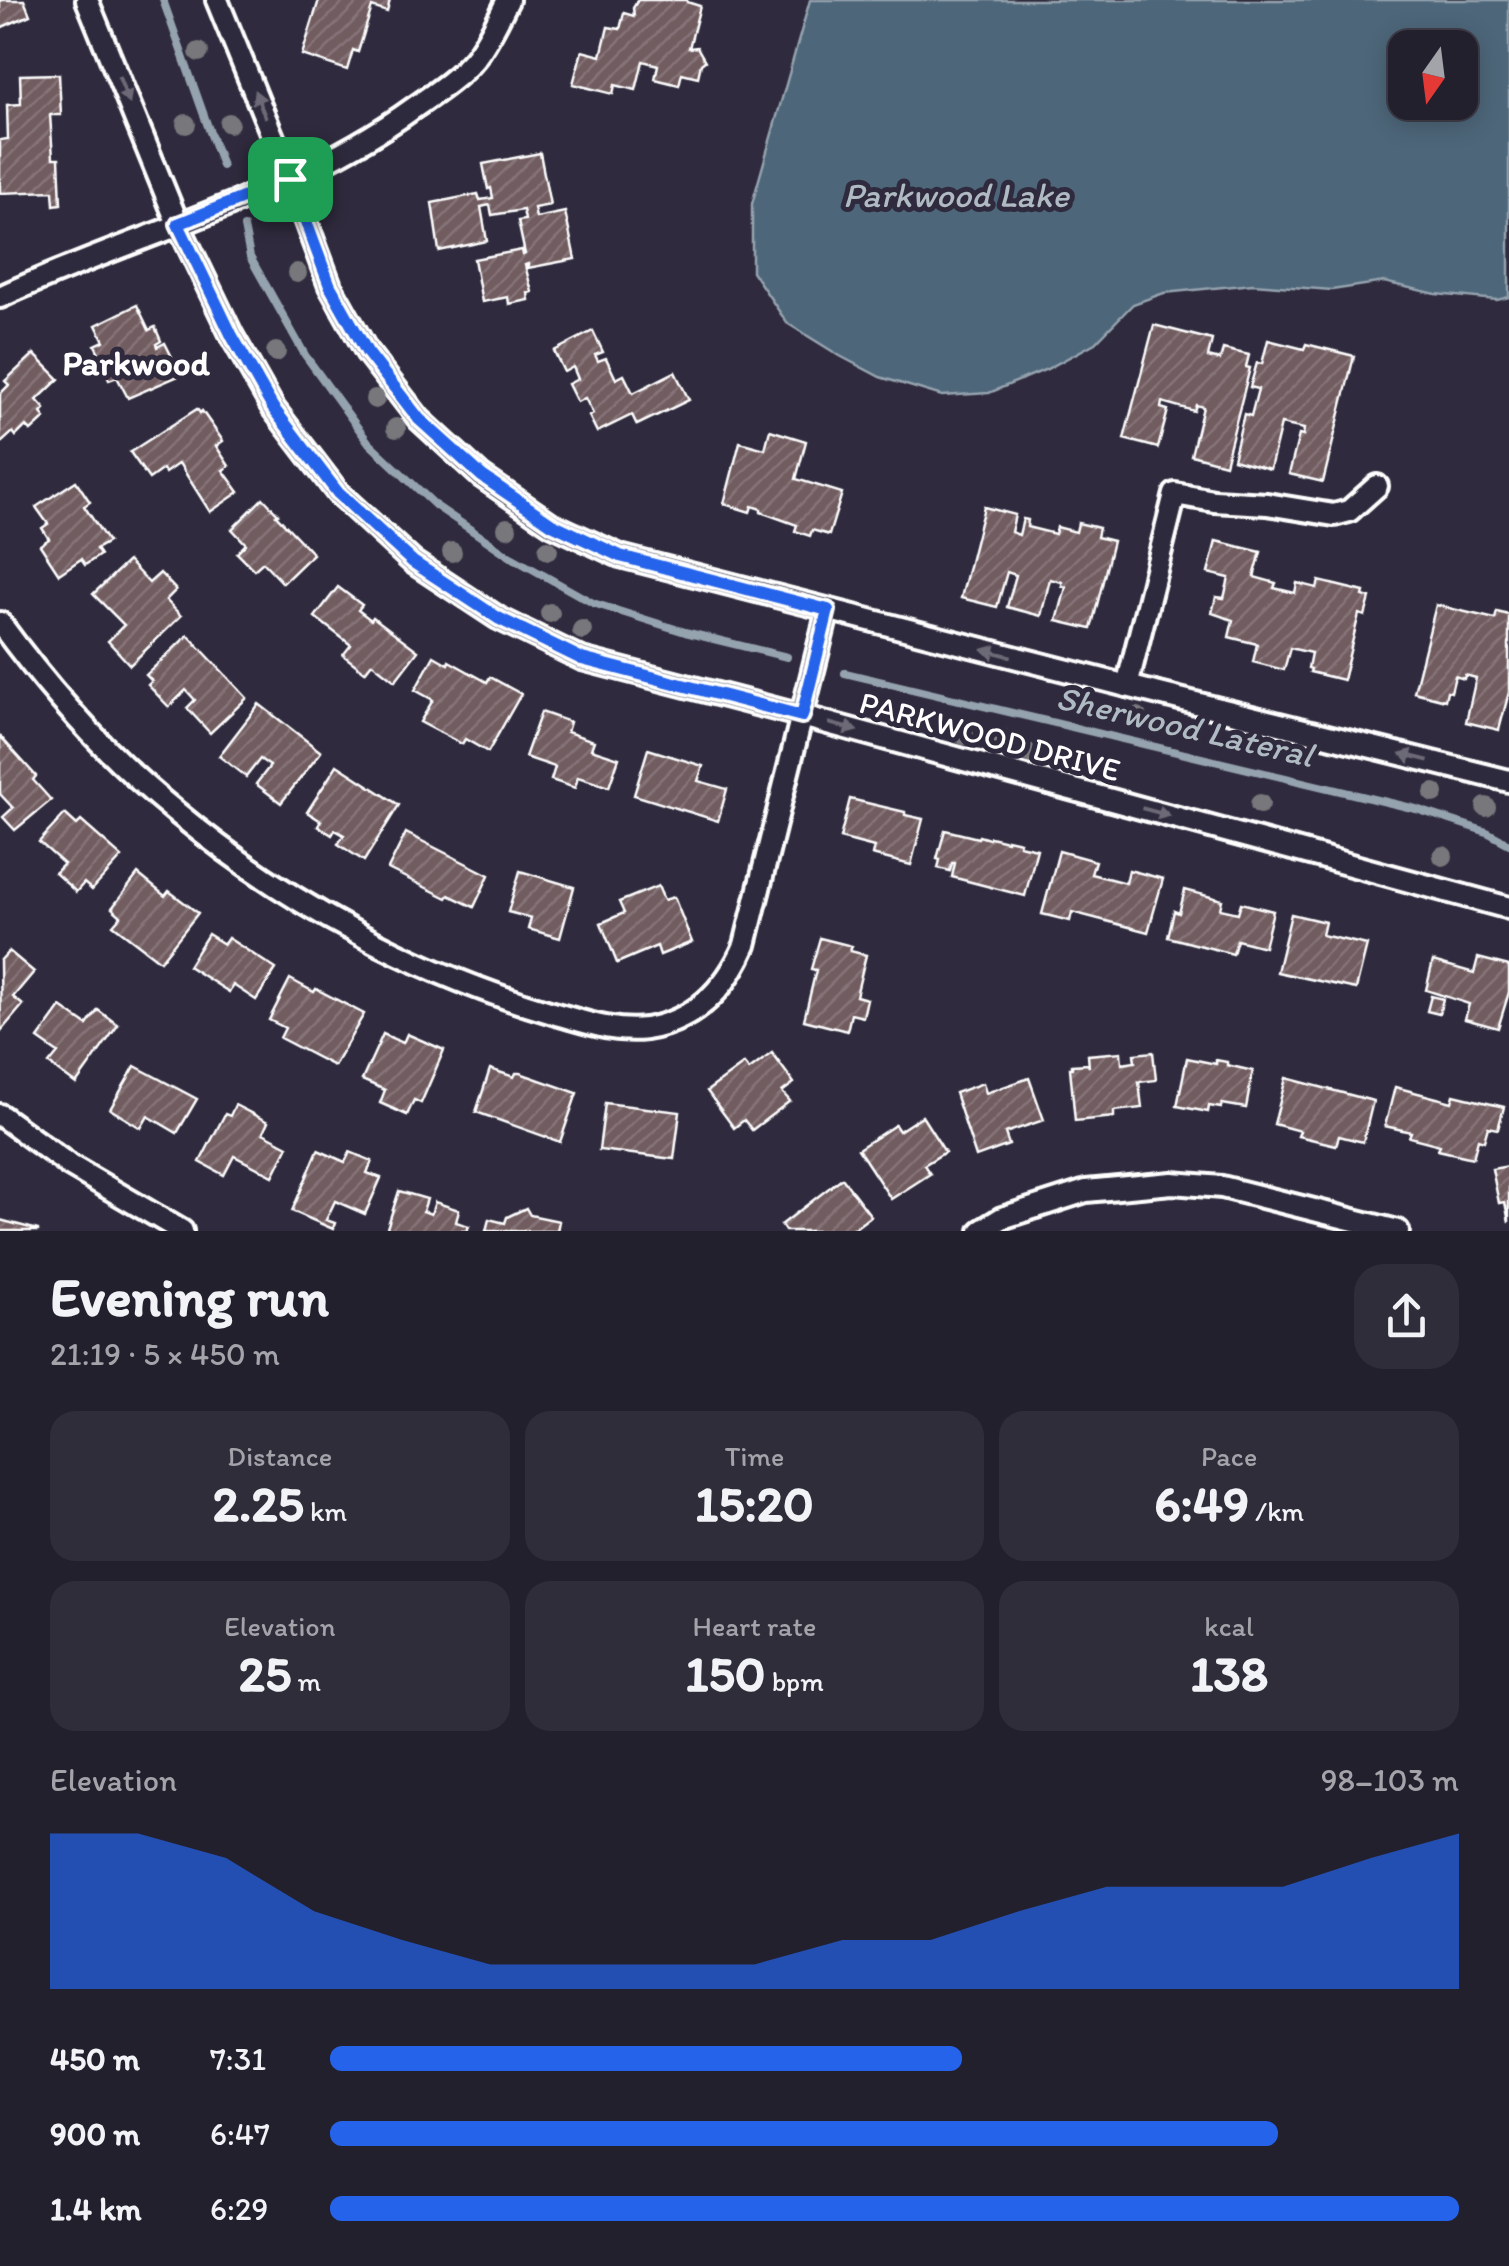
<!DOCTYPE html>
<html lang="en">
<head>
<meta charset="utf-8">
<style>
	:root { --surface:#23202e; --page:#2f2d3a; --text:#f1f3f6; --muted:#a3a3aa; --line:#403e4a; --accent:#2563eb }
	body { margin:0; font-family:Itim,sans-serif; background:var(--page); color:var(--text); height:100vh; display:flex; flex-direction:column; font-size:38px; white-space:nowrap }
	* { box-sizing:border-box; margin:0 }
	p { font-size:32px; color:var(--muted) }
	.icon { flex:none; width:55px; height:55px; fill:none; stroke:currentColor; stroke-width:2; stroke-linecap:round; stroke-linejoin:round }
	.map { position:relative; height:1231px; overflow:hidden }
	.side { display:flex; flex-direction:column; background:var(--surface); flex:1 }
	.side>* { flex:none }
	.needle { width:65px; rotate:194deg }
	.fabs { position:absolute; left:1388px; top:30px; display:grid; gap:20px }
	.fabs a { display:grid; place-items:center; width:90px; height:90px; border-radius:20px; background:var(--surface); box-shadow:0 5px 25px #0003,0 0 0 2px var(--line); font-size:50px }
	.pin { position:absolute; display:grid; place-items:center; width:85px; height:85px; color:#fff; margin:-42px; border-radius:20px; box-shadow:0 5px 15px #0006 }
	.round { display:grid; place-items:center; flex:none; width:105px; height:105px; border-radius:30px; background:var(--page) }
	.headline { display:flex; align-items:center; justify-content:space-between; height:170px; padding:0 50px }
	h1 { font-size:55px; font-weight:700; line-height:75px }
	.stats { display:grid; grid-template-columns:repeat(3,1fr); gap:15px; height:170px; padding:10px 50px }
	.stats div { display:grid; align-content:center; border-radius:25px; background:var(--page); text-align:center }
	.stats b { font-size:50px; font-weight:700 }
	.stats small { font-size:28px; font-weight:400 }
	.stats p { font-size:28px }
	.chart { height:280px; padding:20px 50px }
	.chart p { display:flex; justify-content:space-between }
	.chart svg { width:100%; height:180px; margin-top:10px; fill:var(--accent); opacity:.7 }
	ul { padding:0 50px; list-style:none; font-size:32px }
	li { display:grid; grid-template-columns:160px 120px 1fr; align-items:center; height:75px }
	li i { height:25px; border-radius:12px; background:var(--accent) }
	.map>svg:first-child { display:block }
</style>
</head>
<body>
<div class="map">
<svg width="1509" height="1231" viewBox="0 0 1509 1231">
	<defs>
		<pattern id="building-hatch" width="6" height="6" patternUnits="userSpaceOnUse" patternTransform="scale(2.5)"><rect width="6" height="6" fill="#715b60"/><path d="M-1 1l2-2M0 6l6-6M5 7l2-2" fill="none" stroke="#867478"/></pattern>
	</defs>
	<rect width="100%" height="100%" fill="#2f2a3d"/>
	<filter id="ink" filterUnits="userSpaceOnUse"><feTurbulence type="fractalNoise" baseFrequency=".01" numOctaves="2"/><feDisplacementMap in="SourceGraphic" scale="20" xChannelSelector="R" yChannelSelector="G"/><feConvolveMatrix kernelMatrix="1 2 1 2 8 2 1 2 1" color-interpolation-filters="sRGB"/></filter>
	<g filter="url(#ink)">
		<path fill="#4e6679" stroke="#95a3af" stroke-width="2.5" fill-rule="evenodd" d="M810 0H1509V297L1497 300 1436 294 1384 282 1332 290 1253 284 1164 293 1133 304 1095 343 1047 369 989 393 942 396 880 377 840 356 787 323 752 271V204ZM1405 48H1460V102H1405Z"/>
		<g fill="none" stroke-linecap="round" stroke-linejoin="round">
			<g stroke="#95a3af" stroke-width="8">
				<polyline points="163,0 222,166"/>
				<polyline points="244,227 250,257 305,355 369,443 436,506 511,557 593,603 685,632 787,657"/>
				<polyline points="845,673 1416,809 1487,832 1509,844"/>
			</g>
		</g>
		<g fill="url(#building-hatch)" stroke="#fff" stroke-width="2.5">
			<polygon points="0,0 24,0 30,15 0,28"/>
			<polygon points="319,0 390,0 387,12 372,7 358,52 353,50 347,70 302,55"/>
			<polygon points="638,0 687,0 687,2 700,6 689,48 697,47 705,61 701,64 698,77 682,73 679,85 655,79 658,65 643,61 636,90 615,85 613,94 573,84 582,51 601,56 608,27 620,29 624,13 634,16 633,8"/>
			<polygon points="59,74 61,115 50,115 53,158 59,158 61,204 54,205 53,191 0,193 0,140 8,139 7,105 21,104 20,75"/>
			<polygon points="540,153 550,205 534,208 536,218 565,212 575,259 528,268 528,264 525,265 532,292 528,293 529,300 509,304 508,297 482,302 474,259 522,250 523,255 525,254 518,221 525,220 523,210 492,215 490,205 481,207 487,241 439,251 432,203 478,194 480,200 493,198 491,188 488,189 483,164"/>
			<polygon points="137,305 149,330 155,327 161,341 156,344 157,347 165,343 181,375 128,398 117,377 109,380 103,367 117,359 114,353 102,359 95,345 104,341 96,325"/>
			<polygon points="1154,325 1212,340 1208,357 1220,360 1223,349 1249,355 1246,367 1250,368 1225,464 1191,455 1203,407 1196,405 1194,411 1162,402 1161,408 1168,410 1158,448 1124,439"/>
			<polygon points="593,331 603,352 595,355 598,361 606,358 616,379 624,375 633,393 675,372 689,400 637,425 632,415 597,432 589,416 593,414 585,398 577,402 568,384 578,379 573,367 564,372 554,351"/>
			<polygon points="1268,340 1304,349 1306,344 1354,356 1323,482 1289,474 1299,435 1303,436 1304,429 1281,424 1270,469 1233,459 1244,414 1251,416 1258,389 1250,387 1257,363 1262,364"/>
			<polygon points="34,354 59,379 37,400 45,409 41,413 45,418 31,431 26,426 16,436 13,432 0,444 0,394 9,385 5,381"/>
			<polygon points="197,409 200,413 202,411 223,441 216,446 229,466 223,470 239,492 210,512 179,463 165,473 163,469 149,479 130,452"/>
			<polygon points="770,430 806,441 796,479 842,493 829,535 812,530 810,536 795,531 797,525 761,512 761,509 752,506 750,512 724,504 740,442 765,449"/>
			<polygon points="76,481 90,502 84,506 108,542 96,549 100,555 85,565 81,559 59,574 40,545 49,539 42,528 48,524 36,507"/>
			<polygon points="263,498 278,514 276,515 313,554 283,583 263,562 254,570 237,553 246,544 232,529"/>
			<polygon points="984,507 1015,515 1011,532 1019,535 1023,519 1028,520 1027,527 1055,534 1057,527 1076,532 1078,523 1099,528 1097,537 1113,541 1091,629 1057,621 1066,587 1062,586 1062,582 1050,579 1041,616 1007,607 1016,575 1007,572 997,607 961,598"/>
			<polygon points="1216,541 1261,552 1254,577 1276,583 1274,588 1295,593 1297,583 1317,588 1319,581 1364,592 1363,596 1370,598 1365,616 1359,614 1343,680 1310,672 1311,669 1308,668 1311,653 1290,648 1284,670 1253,662 1257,644 1229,637 1233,620 1212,613 1216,597 1224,598 1229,578 1208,573"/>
			<polygon points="128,561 149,583 160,573 176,590 166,600 181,616 130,665 108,641 124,625 93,594"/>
			<polygon points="338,587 362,605 358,610 371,620 373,617 418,651 395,681 372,663 365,672 343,655 351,645 315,617"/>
			<polygon points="1436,605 1495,619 1497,612 1509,615 1509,692 1499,730 1466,722 1476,678 1465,675 1464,679 1455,676 1451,692 1447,691 1445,700 1414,692"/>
			<polygon points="188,635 247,698 210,733 187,708 195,700 186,690 169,707 148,685 152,681 146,675"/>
			<polygon points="434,656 448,664 449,661 487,682 490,677 521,694 488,752 465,739 462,744 420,722 433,700 415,690"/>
			<polygon points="259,704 321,752 281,803 256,784 270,766 260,759 246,777 219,756"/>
			<polygon points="541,712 570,722 567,732 594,741 591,749 619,758 609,787 578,777 575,788 551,780 555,767 525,757"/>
			<polygon points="0,736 36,776 33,780 51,800 15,830 3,817 13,808 0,794"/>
			<polygon points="648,749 703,766 698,781 727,789 718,821 634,795"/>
			<polygon points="337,765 399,805 364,861 338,844 344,835 335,830 332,835 318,826 321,821 307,812"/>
			<polygon points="850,799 905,812 905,815 923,819 911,865 872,855 874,847 840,838"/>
			<polygon points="65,814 77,825 81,821 122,857 92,890 84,883 76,892 55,873 64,864 39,842"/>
			<polygon points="945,830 978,838 979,836 989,839 990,837 1007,841 1007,839 1020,842 1019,845 1037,849 1025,896 952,877 955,863 952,863 950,871 938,868 940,860 937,859"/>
			<polygon points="406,833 489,875 474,907 449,895 447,898 388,869"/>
			<polygon points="1059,851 1095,861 1091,874 1126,883 1129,870 1163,879 1148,932 1072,912 1070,921 1042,914"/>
			<polygon points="520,871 574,887 560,938 528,929 531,918 508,912"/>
			<polygon points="138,874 165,896 169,891 198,913 160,961 113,925 121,916 112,908"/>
			<polygon points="658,886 664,900 674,897 692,942 660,955 657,946 617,963 601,923 624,913 619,902"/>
			<polygon points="1185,890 1222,900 1220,909 1238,913 1241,903 1273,911 1264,947 1237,940 1233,954 1168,937 1174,911 1179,913"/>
			<polygon points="1291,914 1325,922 1322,935 1367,945 1356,989 1277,972"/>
			<polygon points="208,934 224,944 228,938 276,969 256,1000 233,985 229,992 188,966"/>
			<polygon points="820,938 852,946 850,951 866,955 856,996 867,999 863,1017 851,1014 847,1031 804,1020 816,970 811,969"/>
			<polygon points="9,951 34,972 13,997 23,1005 1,1031 0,961"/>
			<polygon points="1478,958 1509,966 1509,992 1498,1028 1465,1019 1469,1004 1426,990 1433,961 1474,973"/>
			<polygon points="290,979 314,992 316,989 364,1014 334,1066 280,1038 285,1028 269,1020"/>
			<polygon points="1431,996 1443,999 1439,1014 1427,1011"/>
			<polygon points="61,1007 87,1025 98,1010 118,1025 76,1084 49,1064 58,1053 38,1039"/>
			<polygon points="383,1034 403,1043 407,1034 444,1050 421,1103 414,1100 407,1115 380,1103 385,1090 362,1080"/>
			<polygon points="1121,1052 1122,1064 1135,1062 1134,1054 1153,1052 1156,1080 1139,1082 1142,1108 1114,1111 1114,1117 1075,1121 1070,1068 1072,1068 1072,1065 1088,1064 1089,1067 1088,1055"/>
			<polygon points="772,1053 794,1083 782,1092 790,1101 752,1130 744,1120 734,1128 707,1091 744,1064 749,1070"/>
			<polygon points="1187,1058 1216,1064 1216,1060 1227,1062 1227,1065 1253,1071 1246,1108 1222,1104 1221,1108 1209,1106 1208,1112 1177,1106"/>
			<polygon points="135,1066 197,1099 177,1133 148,1116 141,1128 110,1109"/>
			<polygon points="490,1069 514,1077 516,1073 520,1073 577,1093 560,1142 476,1112"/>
			<polygon points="1029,1078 1044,1120 1005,1133 1009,1145 976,1157 955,1093 983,1083 986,1093"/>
			<polygon points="1286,1078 1373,1101 1363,1142 1339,1136 1336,1145 1298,1136 1300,1131 1274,1124"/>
			<polygon points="1395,1087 1452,1102 1454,1095 1504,1107 1498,1129 1488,1127 1484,1141 1478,1139 1473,1158 1438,1150 1440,1145 1409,1137 1411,1132 1385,1126"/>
			<polygon points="605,1103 680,1112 674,1159 599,1150"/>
			<polygon points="235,1105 268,1122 263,1133 288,1146 273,1176 234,1156 224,1175 200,1162 225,1114 230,1116"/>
			<polygon points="922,1116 945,1152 924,1165 930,1174 891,1199 858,1149 895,1125 899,1131"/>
			<polygon points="318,1150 345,1162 350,1152 372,1161 367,1173 381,1178 365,1214 335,1201 326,1220 335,1223 333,1229 292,1211"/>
			<polygon points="1509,1166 1509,1222 1505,1202 1499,1203 1492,1169"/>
			<polygon points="842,1178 871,1216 851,1231 785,1231 781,1225"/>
			<polygon points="399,1191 427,1199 423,1211 431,1214 435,1202 459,1210 456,1222 469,1226 467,1231 386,1231"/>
			<polygon points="526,1208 530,1215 559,1221 557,1231 486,1231 489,1219 505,1223 507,1217"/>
			<polygon points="0,1220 38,1230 38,1231 0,1231"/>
		</g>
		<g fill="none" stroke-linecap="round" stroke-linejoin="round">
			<g stroke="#fff" stroke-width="28">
				<g id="minor">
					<polyline points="87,0 178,224 232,336 273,408 338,493 413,562 498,618 582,659 802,716 1509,908"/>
					<polyline points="217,0 290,179 330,286 367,352 419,419 481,476 551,524 620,556 1127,686 1509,781"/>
					<path d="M0 297C138 233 291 197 415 107 435 93 458 78 474 59 488 42 498 19 508 0"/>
					<path d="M0 623C51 693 108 757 176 812 287 904 418 974 556 1014 585 1022 615 1033 646 1029 695 1021 726 989 745 945L828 610"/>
					<polyline points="1127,686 1175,494 1214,501 1267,504 1334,515 1349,511 1377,486"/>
					<polyline points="0,1115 69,1165 182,1231"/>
					<polyline points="981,1231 1002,1218 1086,1191 1172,1183 1222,1187 1398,1231"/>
				</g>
			</g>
			<use href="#minor" stroke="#2f2a3d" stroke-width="20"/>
		</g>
		<g fill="#77777c">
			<circle cx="199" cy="52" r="10"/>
			<circle cx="229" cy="123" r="10"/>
			<circle cx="186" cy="124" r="10"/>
			<circle cx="297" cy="273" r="10"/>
			<circle cx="276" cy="352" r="10"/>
			<circle cx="375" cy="399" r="10"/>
			<circle cx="396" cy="428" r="10"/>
			<circle cx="507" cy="528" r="10"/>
			<circle cx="548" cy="550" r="10"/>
			<circle cx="452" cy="552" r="10"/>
			<circle cx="550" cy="613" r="10"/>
			<circle cx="582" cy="630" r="10"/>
			<circle cx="1137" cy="717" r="10"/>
			<circle cx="964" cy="735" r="10"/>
			<circle cx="1000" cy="737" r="10"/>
			<circle cx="1032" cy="754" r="10"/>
			<circle cx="1434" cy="793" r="10"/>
			<circle cx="1260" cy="804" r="10"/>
			<circle cx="1486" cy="807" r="10"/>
			<circle cx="1443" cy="856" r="10"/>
		</g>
		<defs><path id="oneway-solid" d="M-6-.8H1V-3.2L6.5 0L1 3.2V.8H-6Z" transform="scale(2.5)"/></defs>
		<g fill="#6d6a77">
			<use href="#oneway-solid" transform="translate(124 90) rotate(68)"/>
			<use href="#oneway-solid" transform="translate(260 104) rotate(-112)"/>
			<use href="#oneway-solid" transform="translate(997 653) rotate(-166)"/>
			<use href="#oneway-solid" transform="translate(843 727) rotate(15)"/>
			<use href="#oneway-solid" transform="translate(1414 757) rotate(-166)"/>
			<use href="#oneway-solid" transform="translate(1156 812) rotate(15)"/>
		</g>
	</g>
	<g fill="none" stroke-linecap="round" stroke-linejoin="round" filter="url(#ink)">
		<g stroke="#fff" stroke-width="20">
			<polygon id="route" points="290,179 330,286 367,352 419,419 482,476 552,524 620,556 828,610 802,716 582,659 498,618 413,562 338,493 273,408 232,336 178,224"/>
		</g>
		<use href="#route" stroke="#2563eb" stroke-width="12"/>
	</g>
	<g text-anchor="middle" stroke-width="10" stroke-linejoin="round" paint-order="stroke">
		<g font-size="32" fill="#fff" stroke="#2f2a3d">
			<text transform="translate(990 736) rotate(15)" y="11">PARKWOOD DRIVE</text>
		</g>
		<g font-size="35" font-style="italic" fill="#afbac3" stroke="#2f2a3d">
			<text x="956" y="207">Parkwood Lake</text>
			<text transform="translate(1185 726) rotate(13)" y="12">Sherwood Lateral</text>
		</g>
		<g font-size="35" font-weight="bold" fill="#fff" stroke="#2f2a3d">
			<text x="136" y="375">Parkwood</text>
		</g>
	</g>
</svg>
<div class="fabs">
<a><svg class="needle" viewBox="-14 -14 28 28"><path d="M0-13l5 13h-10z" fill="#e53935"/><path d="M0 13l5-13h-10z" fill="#a3a3aa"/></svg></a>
</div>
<div class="pin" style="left:290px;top:179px;background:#1e9e55"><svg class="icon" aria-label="arrive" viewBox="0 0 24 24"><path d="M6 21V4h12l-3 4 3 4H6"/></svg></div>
</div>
<section class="side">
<div class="headline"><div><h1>Evening run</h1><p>21:19 · 5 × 450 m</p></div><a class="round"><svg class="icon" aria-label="share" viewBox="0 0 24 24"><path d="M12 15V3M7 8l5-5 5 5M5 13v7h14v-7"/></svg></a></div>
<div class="stats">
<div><p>Distance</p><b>2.25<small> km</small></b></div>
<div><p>Time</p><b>15:20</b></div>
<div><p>Pace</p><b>6:49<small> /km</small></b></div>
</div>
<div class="stats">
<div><p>Elevation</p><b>25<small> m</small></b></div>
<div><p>Heart rate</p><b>150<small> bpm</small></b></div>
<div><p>kcal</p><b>138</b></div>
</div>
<div class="chart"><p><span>Elevation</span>98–103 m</p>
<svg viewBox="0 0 160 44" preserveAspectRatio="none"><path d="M0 44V6L10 6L20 12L30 25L40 32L50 38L60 38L70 38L80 38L90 32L100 32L110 25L120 19L130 19L140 19L150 12L160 6V44z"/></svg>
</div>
<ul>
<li><b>450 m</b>7:31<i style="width:56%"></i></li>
<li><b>900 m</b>6:47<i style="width:84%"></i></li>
<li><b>1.4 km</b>6:29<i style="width:100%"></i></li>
</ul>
</section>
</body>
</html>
